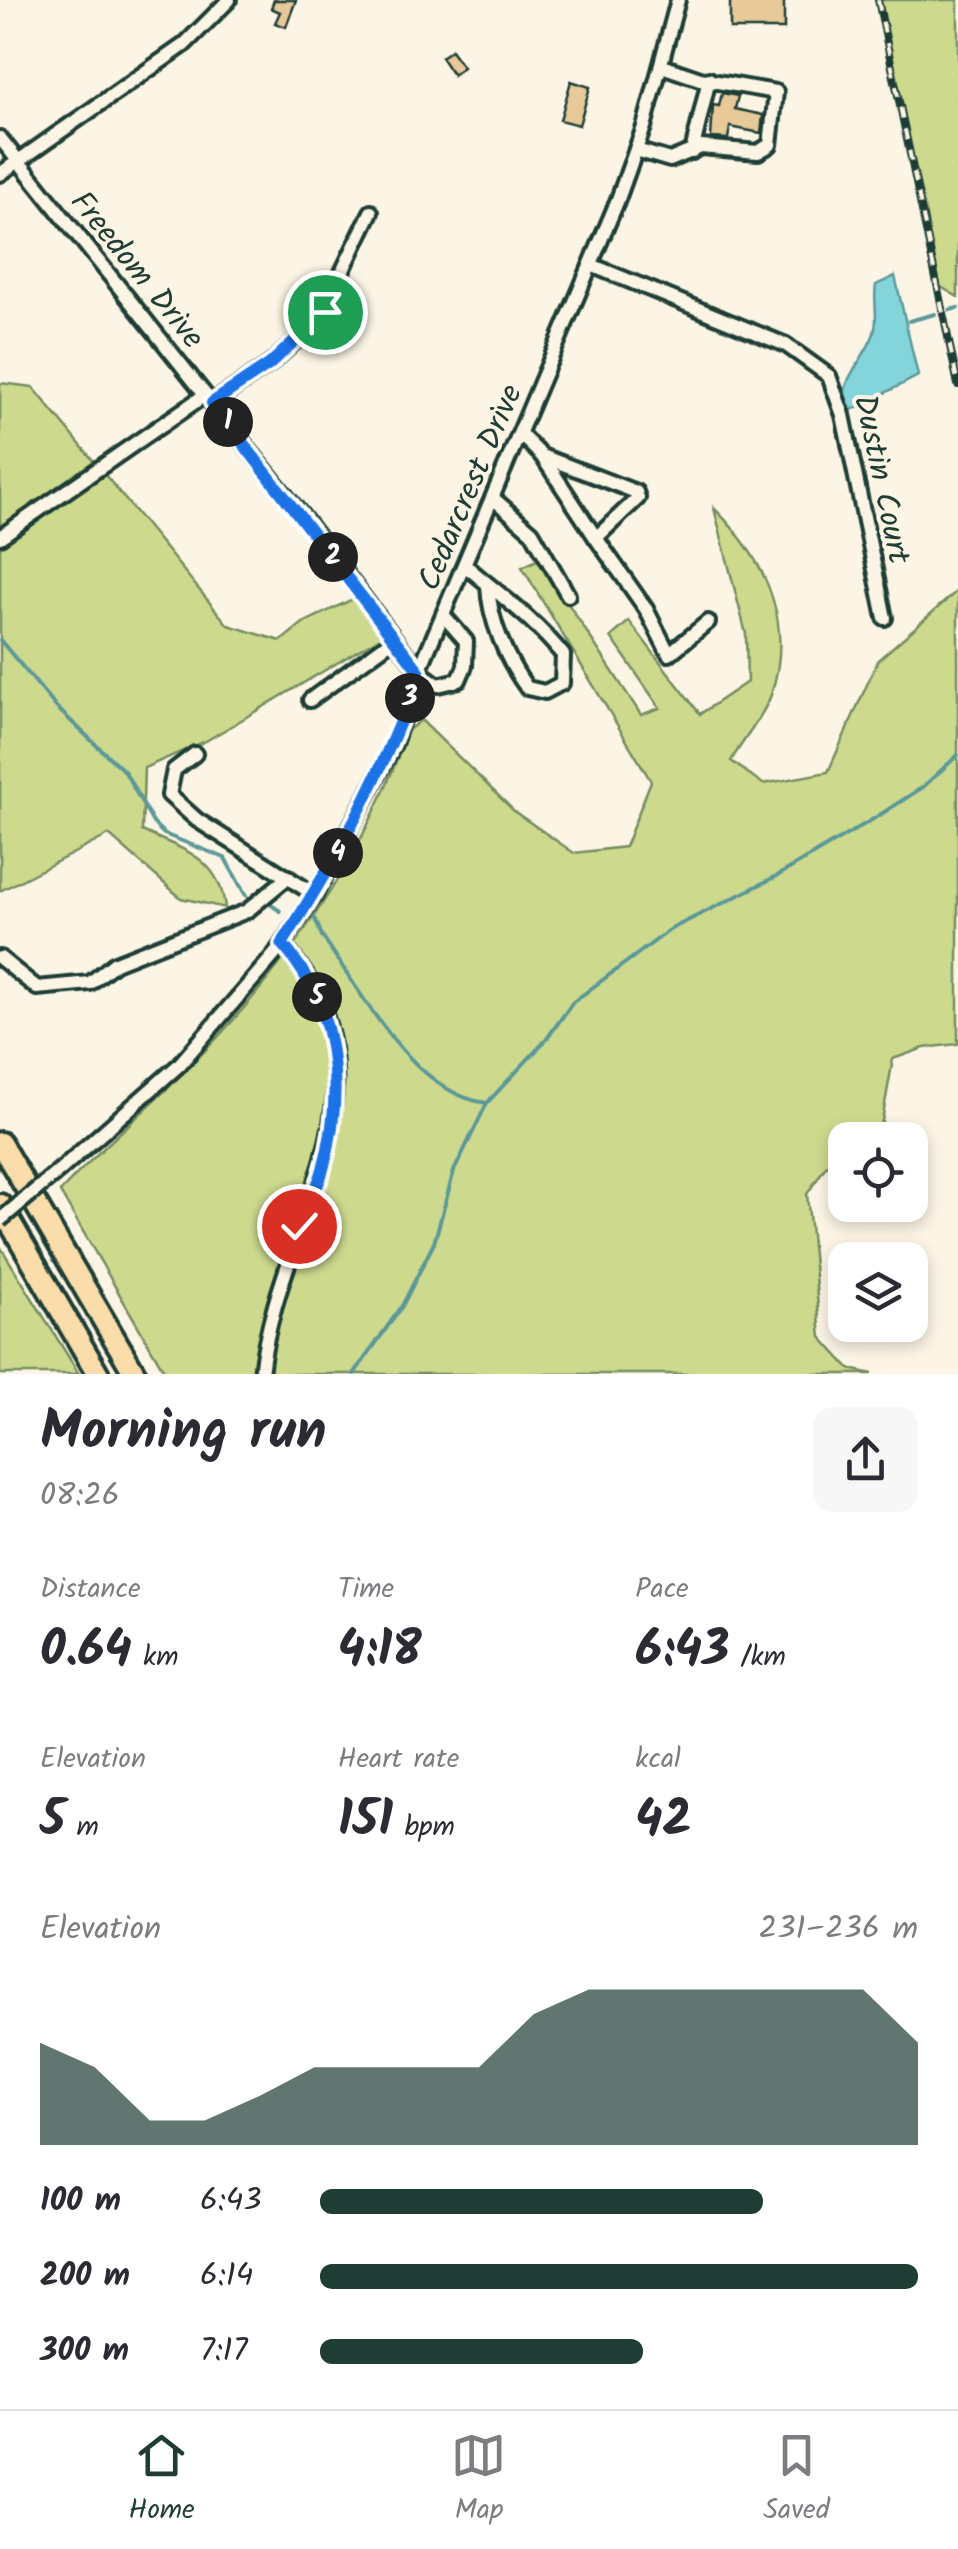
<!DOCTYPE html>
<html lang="en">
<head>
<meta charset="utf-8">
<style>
	:root { --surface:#fff; --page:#f7f7f7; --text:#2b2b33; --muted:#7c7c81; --line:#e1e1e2; --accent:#1f3d34 }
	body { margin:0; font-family:Kalam,sans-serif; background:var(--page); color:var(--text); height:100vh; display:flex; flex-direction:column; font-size:38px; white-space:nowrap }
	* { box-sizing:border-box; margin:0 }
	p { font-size:32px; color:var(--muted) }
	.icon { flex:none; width:55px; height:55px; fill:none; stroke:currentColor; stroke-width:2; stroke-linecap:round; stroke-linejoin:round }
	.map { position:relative; height:1374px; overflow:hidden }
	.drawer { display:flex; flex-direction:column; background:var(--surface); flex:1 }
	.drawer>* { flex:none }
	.controls { position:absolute; left:828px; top:1122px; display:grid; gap:20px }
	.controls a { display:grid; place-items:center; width:100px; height:100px; border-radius:20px; background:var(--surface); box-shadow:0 5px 15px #0003; font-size:50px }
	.pin { position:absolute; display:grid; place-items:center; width:85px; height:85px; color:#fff; margin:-42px; border:5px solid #fff; border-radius:50%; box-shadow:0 2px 10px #0007 }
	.km { position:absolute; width:50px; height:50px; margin:-25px; border-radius:50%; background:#222; color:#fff; font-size:28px; line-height:50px; text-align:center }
	.round { display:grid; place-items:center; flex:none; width:105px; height:105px; border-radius:20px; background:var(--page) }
	.headline { display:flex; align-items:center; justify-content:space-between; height:170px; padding:0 40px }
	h1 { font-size:55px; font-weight:600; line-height:75px }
	.metrics { display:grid; grid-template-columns:repeat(3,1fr); gap:15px; height:170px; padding:10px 40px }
	.metrics div { display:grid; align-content:center }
	.metrics b { font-size:50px; font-weight:600 }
	.metrics small { font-size:28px; font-weight:400 }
	.metrics p { font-size:28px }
	.chart { height:280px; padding:20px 40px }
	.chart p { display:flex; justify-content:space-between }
	.chart svg { width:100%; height:180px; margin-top:10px; fill:var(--accent); opacity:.7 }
	ul { padding:0 40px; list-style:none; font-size:32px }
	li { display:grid; grid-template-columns:160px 120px 1fr; align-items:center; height:75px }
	li i { height:25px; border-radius:12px; background:var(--accent) }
	.tab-bar { display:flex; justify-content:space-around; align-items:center; height:140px; border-top:2px solid var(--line); background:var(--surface); font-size:28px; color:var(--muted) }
	.tab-bar a { display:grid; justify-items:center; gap:5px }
	.tab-bar .on { color:var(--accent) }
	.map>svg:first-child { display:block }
</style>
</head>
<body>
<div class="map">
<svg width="958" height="1374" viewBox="0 0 958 1374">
	<rect width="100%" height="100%" fill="#fcf5e5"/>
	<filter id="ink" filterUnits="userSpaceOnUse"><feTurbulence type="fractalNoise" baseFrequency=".01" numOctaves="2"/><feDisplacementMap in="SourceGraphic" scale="20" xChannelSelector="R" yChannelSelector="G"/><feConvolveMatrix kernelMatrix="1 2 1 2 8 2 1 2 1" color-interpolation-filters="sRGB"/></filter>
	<g filter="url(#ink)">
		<g fill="#cdda8e" stroke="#768c61" stroke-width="2.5">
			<polygon points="878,0 958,0 958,297 936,284"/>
			<path d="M0 383 33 387 228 625 281 641 303 623 361 595 389 632 206 741 144 768 142 831C183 850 220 857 225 908L181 898 109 835 0 891Z"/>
			<path d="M714 508C766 560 795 621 771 695 763 717 743 740 731 761L763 784 828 772 878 660 958 590V1044L924 1048 893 1059 882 1121 871 1140H845V1157L826 1166 807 1194 821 1337 850 1369 873 1374H166L60 1192C98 1150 141 1115 181 1075 277 981 365 859 407 731L421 720 515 812 574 853 625 847 651 781 522 567 539 559 641 715 660 708 611 637 629 621 700 714 747 682 746 634Z"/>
			<polygon points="0,1246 76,1369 79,1374 0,1374"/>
		</g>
		<path fill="#83d5db" stroke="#5b9898" stroke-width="2.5" d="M895 276 918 376 846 413C837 378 864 363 874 333 879 318 873 301 876 285Z"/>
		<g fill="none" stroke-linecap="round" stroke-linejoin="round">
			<g stroke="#5b9898" stroke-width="4">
				<polyline points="950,310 958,308"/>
				<polyline points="909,321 935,314"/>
				<polyline points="0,640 56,707 125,772 153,823 164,834 225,858 246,896"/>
				<polyline points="270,904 280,911"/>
				<path d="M314 916 322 936C360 990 414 1095 487 1103"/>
				<polyline points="354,1374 402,1306 434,1243 454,1171 487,1103 546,1040 573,1002 671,929 777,876 875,818 923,787 958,755"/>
			</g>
		</g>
		<g fill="#e8c99a" stroke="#1f3d34" stroke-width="2.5">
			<polygon points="274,0 296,0 286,27 275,23 280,12 271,8"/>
			<rect x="730" y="0" width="54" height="29"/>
			<polygon points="451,50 463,67 453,75 441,57"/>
			<polygon points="571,81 590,87 579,125 560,120"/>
			<polygon points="722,93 738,96 735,109 763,115 761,133 730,127 728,139 711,138 713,105 719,106"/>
		</g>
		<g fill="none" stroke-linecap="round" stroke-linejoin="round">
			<g stroke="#1f3d34" stroke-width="20">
				<g id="minor">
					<polyline points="0,138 302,516 419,671 438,685 459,680 465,666 466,641 445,617"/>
					<polyline points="636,150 670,160 701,147 758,152 770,145 776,92 700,79 662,66"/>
					<polyline points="692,152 709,79"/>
					<polyline points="0,174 184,45 229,0"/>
					<polyline points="591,265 786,345 829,376 843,415 885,618"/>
					<polyline points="212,403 270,364 319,320 371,212"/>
					<polyline points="521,435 542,456 636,492 638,498 596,538 646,609 669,654 708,622"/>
					<polyline points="542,456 596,538"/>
					<polyline points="494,499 532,532 568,595"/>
					<polyline points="0,537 205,395"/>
					<path d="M466 566C500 595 534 619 563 655L562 683 545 692 527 688C507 661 489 619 488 585"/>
					<polyline points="310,700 394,639"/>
					<polyline points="195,754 174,770 169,795 197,820 315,895"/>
					<polyline points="0,958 37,988 90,983 115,963 247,911 288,877"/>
					<polyline points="61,1169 179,1065 275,954 315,895 394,744 419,671 617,202 644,127 678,0"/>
					<path d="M261 1374C276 1227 406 1081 283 945"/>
				</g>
			</g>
			<g stroke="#1f3d34" stroke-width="28">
				<g id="highway">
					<polyline points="0,1143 135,1374"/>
					<polyline points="0,1205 98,1374"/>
				</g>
			</g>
			<use href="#minor" stroke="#fcf5e5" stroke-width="12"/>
			<use href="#highway" stroke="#faddab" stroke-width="20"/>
			<g stroke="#1f3d34" stroke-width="8">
				<polyline id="rail" points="878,0 958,385"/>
			</g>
			<use href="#rail" stroke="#fcf5e5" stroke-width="4" stroke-dasharray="11" stroke-linecap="butt"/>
			<g stroke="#1f3d34" stroke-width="20" stroke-linecap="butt">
				<polyline id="minor-bridge" points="0,1220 61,1169"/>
			</g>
			<use href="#minor-bridge" stroke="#fcf5e5" stroke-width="12"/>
		</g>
	</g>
	<g fill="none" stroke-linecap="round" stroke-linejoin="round" filter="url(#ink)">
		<g stroke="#fff" stroke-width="20">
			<path id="route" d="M299 1226C306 1207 318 1189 323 1169 345 1091 338 1007 282 944 338 856 385 770 419 671L212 403 270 364 325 312"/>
		</g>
		<use href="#route" stroke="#1a73e8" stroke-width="12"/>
	</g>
	<g text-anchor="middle" stroke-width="8" stroke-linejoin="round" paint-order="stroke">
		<g font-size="32" fill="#1f3d34" stroke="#fcf5e5">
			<text transform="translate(138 269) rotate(51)" y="11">Freedom Drive</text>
			<text transform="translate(883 479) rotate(78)" y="11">Dustin Court</text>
			<text transform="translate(469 487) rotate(-67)" y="11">Cedarcrest Drive</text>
		</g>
	</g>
</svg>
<div class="controls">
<a><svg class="icon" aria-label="locate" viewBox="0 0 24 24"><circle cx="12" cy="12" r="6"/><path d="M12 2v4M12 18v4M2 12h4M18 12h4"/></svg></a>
<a><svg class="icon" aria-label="layers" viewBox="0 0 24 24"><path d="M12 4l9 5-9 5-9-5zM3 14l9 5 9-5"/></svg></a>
</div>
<div class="pin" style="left:325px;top:312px;background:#1e9e55"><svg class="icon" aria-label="arrive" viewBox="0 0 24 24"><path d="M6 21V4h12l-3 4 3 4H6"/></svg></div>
<div class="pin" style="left:299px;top:1226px;background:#d93025"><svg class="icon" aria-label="check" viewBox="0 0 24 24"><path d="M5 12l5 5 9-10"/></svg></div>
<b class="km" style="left:228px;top:422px">1</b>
<b class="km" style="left:333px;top:557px">2</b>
<b class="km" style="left:410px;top:698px">3</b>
<b class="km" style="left:338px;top:853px">4</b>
<b class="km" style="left:317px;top:997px">5</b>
</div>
<section class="drawer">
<div class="headline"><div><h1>Morning run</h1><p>08:26</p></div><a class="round"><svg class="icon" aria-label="share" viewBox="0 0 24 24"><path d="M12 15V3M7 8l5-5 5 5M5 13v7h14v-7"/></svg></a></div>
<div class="metrics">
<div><p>Distance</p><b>0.64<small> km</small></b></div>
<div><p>Time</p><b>4:18</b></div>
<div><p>Pace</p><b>6:43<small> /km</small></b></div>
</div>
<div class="metrics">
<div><p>Elevation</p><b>5<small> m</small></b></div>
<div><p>Heart rate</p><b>151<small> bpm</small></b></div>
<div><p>kcal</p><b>42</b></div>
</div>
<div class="chart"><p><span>Elevation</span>231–236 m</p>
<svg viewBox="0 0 160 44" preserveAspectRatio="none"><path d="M0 44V19L10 25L20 38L30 38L40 32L50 25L60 25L70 25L80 25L90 12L100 6L110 6L120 6L130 6L140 6L150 6L160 19V44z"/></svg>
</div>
<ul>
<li><b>100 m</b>6:43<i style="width:74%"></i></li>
<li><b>200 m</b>6:14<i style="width:100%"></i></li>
<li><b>300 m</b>7:17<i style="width:54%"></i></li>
</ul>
</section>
<nav class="tab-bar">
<a class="on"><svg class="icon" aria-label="home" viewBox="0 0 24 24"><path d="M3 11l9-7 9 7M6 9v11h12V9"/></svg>Home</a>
<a><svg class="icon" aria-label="map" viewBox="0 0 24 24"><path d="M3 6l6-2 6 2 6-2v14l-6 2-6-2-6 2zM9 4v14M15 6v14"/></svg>Map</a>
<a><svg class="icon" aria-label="saved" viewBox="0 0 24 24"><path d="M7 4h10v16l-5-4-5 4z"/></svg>Saved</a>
</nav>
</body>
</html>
